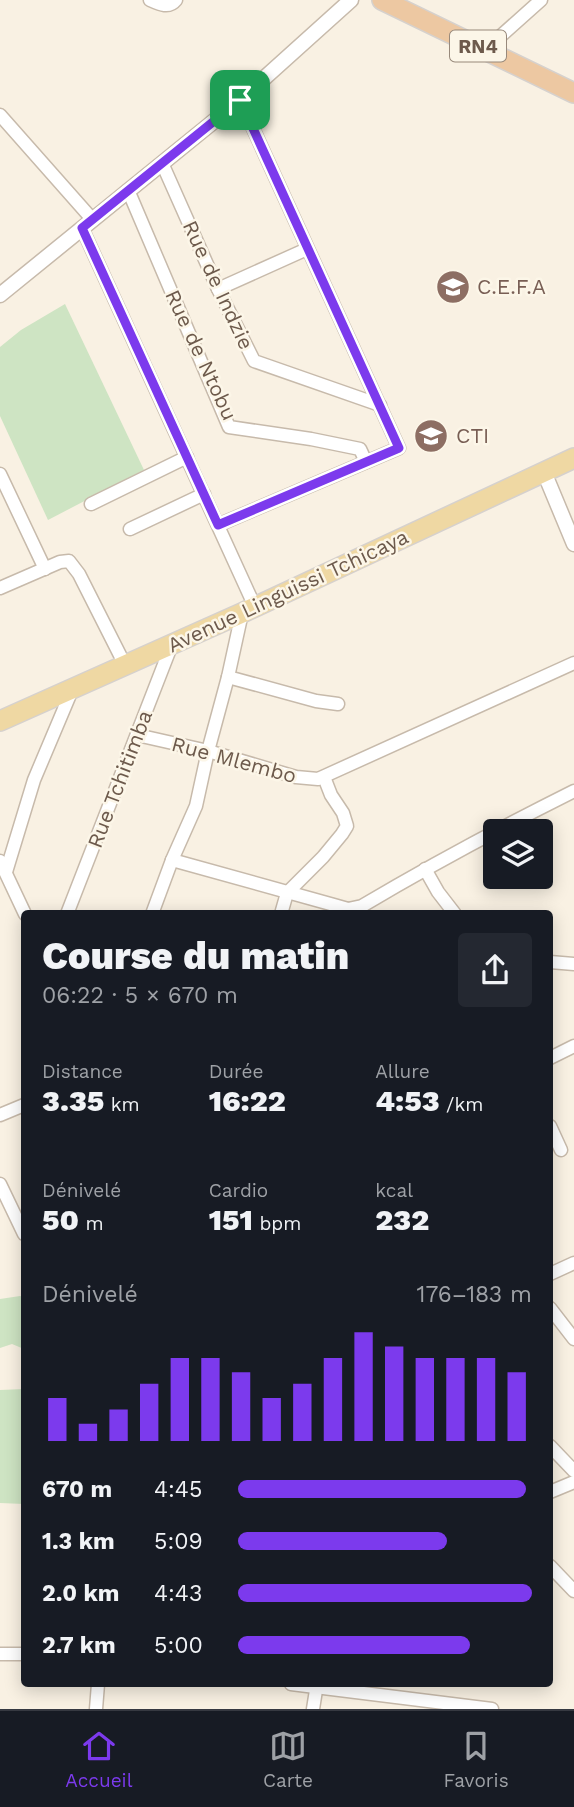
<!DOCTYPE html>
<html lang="fr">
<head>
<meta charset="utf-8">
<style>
	:root { --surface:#171b24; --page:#242831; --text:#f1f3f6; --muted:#9ea1a6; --line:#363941; --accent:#7c3aed }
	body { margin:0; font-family:"Work Sans",sans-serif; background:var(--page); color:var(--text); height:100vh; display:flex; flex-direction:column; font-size:26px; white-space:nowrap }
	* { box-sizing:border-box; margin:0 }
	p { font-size:23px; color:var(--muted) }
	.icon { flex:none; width:38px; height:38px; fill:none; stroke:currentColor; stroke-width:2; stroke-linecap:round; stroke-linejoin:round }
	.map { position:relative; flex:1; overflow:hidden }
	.drawer { position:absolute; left:21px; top:910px; width:532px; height:777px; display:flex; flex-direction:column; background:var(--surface); border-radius:7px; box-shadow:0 4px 18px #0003 }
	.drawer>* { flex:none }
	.controls { position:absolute; left:483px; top:819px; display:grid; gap:14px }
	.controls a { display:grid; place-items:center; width:70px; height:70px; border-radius:7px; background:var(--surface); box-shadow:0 4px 18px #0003; font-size:35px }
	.pin { position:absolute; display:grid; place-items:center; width:60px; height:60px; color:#fff; margin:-30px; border-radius:14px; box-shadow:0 4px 10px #0006 }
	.round { display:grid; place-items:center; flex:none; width:74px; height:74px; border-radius:7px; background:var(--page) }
	.overview { display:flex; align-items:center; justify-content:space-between; height:119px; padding:0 21px }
	h1 { font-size:38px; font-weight:800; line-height:52px }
	.metrics { display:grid; grid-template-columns:repeat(3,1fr); gap:10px; height:119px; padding:7px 21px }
	.metrics div { display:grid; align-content:center }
	.metrics b { font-size:30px; font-weight:800 }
	.metrics small { font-size:19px; font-weight:400 }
	.metrics p { font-size:19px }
	.chart { height:196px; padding:14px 21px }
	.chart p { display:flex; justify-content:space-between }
	.chart svg { width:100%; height:126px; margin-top:7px; stroke:var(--accent); stroke-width:6 }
	ul { padding:0 21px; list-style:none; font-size:23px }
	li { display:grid; grid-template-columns:112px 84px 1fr; align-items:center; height:52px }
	li i { height:18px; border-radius:9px; background:var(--accent) }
	.tabs { display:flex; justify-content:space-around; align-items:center; height:98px; border-top:2px solid var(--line); background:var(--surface); font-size:19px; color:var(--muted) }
	.tabs a { display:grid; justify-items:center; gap:4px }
	.tabs .active { color:var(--accent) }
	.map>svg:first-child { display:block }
</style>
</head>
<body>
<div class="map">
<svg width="574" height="1709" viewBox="0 0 574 1709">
	<rect width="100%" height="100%" fill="#f9f1e3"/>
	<g fill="#cee4c3">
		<polygon points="65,304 144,470 48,520 0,416 0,347 21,330"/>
		<polygon points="20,1296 24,1297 24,1349 12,1344 0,1348 0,1299"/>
		<polygon points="24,1389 24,1504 0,1503 0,1390"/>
	</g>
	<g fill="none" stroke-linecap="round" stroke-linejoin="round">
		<g stroke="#c7baab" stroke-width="15">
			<g id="minor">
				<path d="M150 0C159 4 169 9 176 0"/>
				<polyline points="485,50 541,0"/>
				<polyline points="0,115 92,219"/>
				<polyline points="162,163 218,289 254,361 380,405"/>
				<polyline points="128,190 229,427 311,439 360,449 366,462"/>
				<polyline points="82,228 255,607"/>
				<polyline points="218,289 307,249"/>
				<polyline points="0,474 45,569"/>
				<polyline points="91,504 187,457"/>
				<polyline points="218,525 399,448 240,100"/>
				<polyline points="130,529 204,494"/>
				<polyline points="0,588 60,562 69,561 79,574 125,665"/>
				<polyline points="228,677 316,701 338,704"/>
				<polyline points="137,735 208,751 296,777 318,779 574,663"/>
				<path d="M172 860 334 905 348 909 362 906C431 865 502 827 574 791"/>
				<polyline points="0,861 25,914"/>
				<polyline points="425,869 438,892 455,914"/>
				<polyline points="6,872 34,780 72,690"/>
				<polyline points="67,914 172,644"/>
				<polyline points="152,914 172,860 196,806 208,751 228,677 242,613"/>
				<polyline points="281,914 287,893 323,857 342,834 347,826 343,813 331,795 324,777"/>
				<polyline points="550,962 574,964"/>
				<polyline points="550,1058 574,1046"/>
				<polyline points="0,1115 24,1105"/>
				<polyline points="550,1126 561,1150"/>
				<polyline points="0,1184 24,1234"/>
				<polyline points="550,1274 574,1263"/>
				<polyline points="550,1308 574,1339"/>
				<polyline points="550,1446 574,1471"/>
				<polyline points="550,1492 574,1482"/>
				<polyline points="550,1566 574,1591"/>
				<polyline points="0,1654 24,1654"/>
				<polyline points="291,1684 492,1709"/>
				<polyline points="96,1709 98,1684"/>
				<polyline points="313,1709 317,1684"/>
			</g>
		</g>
		<g stroke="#c7baab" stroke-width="17">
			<g id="tertiary">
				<polyline points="0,295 240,100 351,0"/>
				<polyline points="544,472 574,544"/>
			</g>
		</g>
		<g stroke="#d6d1cd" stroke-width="22">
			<polyline id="primary" points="0,721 242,613 574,458"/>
		</g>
		<g stroke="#d6d1cd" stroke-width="22">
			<polyline id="trunk" points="382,0 574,93"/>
		</g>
		<use href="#minor" stroke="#fff" stroke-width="12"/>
		<use href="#tertiary" stroke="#fff" stroke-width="14"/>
		<use href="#primary" stroke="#efd8a3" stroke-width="19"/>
		<use href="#trunk" stroke="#edc8a2" stroke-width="19"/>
	</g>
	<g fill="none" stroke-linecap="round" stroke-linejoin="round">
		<g stroke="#fff" stroke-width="14">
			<polygon id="route" points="240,100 399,448 218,525 82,228"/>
		</g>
		<use href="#route" stroke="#7c3aed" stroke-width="9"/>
	</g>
	<defs>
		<g id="school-disc" transform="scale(1.75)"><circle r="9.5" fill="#8d6e63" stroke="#fcf6e8"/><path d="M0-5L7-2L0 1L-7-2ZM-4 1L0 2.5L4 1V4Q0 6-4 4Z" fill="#fff"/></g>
	</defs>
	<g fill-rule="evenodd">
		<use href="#school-disc" x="453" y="287"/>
		<use href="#school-disc" x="431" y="436"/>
	</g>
	<g text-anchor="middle" stroke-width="5" stroke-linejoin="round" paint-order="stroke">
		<rect fill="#fcf6e8" stroke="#98897b" stroke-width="2" x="450" y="30.5" width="56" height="31" rx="5"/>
		<g font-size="19" font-weight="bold" fill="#6d5a4c">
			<text x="478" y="53">RN4</text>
		</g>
		<g font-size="21" fill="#6d5a4c" stroke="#fcf6e8">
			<text transform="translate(218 285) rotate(65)" y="7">Rue de Indzie</text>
			<text transform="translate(201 355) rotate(65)" y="7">Rue de Ntobu</text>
			<text transform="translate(288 591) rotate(-25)" y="7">Avenue Linguissi Tchicaya</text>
			<text transform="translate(234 760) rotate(15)" y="7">Rue Mlembo</text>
			<text transform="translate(120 779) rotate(-69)" y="7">Rue Tchitimba</text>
		</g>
		<g font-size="21" fill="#785e54" stroke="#fcf6e8" text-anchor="start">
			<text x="477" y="294">C.E.F.A</text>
			<text x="456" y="443">CTI</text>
		</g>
	</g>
</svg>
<div class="controls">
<a><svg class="icon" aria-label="layers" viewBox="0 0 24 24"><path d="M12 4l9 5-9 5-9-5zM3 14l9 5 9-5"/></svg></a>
</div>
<div class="pin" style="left:240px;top:100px;background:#1e9e55"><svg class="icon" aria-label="arrive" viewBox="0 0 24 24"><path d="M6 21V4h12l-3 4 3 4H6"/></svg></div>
<section class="drawer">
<div class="overview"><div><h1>Course du matin</h1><p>06:22 · 5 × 670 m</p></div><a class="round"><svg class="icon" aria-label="share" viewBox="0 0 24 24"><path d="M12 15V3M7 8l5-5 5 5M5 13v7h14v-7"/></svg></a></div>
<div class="metrics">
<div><p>Distance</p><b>3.35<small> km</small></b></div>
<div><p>Durée</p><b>16:22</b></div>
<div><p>Allure</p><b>4:53<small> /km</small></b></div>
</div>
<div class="metrics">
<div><p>Dénivelé</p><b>50<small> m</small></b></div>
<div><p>Cardio</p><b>151<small> bpm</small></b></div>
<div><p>kcal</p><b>232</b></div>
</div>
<div class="chart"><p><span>Dénivelé</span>176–183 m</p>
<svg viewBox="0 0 160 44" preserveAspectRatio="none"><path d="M5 44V29M15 44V38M25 44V33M35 44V24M45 44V15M55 44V15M65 44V20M75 44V29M85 44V24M95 44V15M105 44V6M115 44V11M125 44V15M135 44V15M145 44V15M155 44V20"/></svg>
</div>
<ul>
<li><b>670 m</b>4:45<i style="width:98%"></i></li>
<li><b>1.3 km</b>5:09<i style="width:71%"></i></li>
<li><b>2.0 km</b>4:43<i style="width:100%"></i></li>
<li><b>2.7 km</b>5:00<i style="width:79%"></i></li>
</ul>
</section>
</div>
<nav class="tabs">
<a class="active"><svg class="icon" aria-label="home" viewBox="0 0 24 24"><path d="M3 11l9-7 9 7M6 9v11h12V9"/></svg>Accueil</a>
<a><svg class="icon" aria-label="map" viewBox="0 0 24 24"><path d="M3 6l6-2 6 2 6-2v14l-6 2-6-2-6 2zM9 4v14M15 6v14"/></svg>Carte</a>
<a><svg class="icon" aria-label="saved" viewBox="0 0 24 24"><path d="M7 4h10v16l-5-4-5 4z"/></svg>Favoris</a>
</nav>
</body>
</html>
